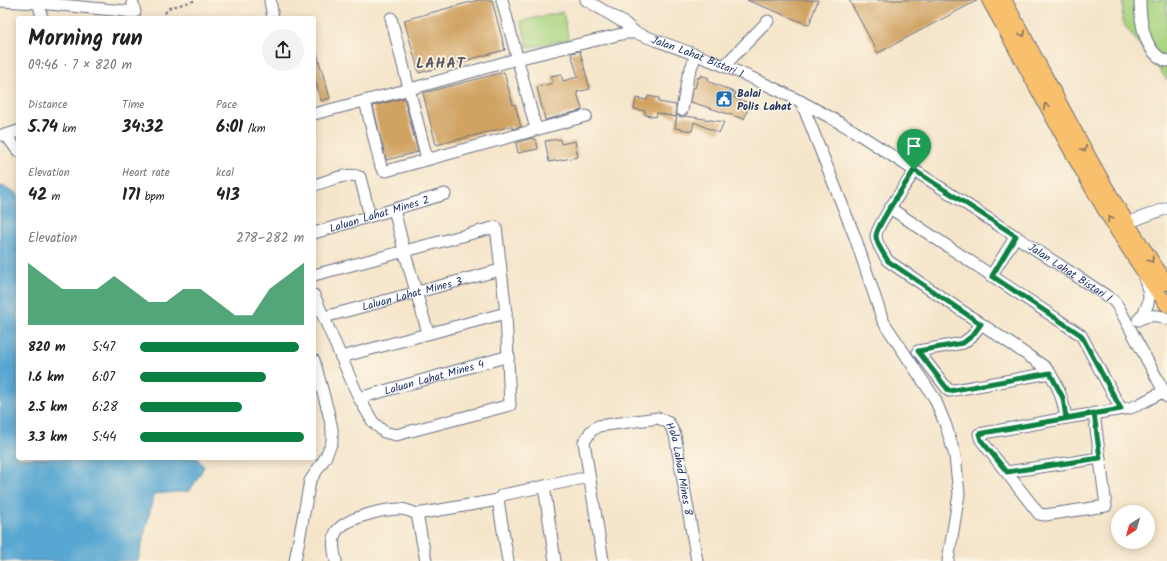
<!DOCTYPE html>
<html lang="en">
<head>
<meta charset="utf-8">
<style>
	:root { --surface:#fff; --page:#f2f2f2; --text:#222; --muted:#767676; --accent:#0b8043 }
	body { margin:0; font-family:Kalam,sans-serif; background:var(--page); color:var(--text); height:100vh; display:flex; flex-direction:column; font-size:15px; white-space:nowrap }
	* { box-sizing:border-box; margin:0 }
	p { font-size:13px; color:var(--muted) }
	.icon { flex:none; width:22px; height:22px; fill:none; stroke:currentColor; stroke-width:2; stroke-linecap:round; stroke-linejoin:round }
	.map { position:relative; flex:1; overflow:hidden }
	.panel { position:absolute; left:16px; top:16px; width:300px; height:444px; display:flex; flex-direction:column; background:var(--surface); border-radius:4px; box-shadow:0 2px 10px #0003 }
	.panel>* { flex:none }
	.needle { width:26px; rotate:217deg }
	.controls { position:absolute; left:1111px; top:505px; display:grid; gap:8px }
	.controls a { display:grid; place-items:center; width:44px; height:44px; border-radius:50%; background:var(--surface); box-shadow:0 2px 10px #0003; font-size:20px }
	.pin { position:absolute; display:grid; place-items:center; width:34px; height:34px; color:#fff; margin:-41px -17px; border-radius:50% 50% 50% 0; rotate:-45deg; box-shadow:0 0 4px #0007 }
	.pin .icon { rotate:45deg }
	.round { display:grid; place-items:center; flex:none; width:42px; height:42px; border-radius:21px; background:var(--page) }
	.headline { display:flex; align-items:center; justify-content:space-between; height:68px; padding:0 12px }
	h1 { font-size:22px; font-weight:700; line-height:30px }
	.figures { display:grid; grid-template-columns:repeat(3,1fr); gap:6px; height:68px; padding:4px 12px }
	.figures div { display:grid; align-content:center }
	.figures b { font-size:17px; font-weight:700 }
	.figures small { font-size:11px; font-weight:400 }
	.figures p { font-size:11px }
	.chart { height:112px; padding:8px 12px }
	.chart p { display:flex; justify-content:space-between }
	.chart svg { width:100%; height:72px; margin-top:4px; fill:var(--accent); opacity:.7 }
	ul { padding:0 12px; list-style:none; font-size:13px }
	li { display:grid; grid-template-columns:64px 48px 1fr; align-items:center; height:30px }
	li i { height:10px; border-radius:5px; background:var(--accent) }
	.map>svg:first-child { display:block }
</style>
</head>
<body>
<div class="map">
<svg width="1167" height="561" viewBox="0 0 1167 561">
	<rect width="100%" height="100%" fill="#fcf5e5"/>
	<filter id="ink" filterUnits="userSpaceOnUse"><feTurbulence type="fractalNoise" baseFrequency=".025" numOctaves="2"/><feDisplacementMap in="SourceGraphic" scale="8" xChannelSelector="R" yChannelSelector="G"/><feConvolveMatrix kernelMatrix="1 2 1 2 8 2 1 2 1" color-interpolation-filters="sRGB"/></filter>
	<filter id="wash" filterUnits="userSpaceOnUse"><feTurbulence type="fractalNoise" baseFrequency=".012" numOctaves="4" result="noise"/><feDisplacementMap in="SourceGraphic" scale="16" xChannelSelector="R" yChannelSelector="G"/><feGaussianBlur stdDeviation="0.9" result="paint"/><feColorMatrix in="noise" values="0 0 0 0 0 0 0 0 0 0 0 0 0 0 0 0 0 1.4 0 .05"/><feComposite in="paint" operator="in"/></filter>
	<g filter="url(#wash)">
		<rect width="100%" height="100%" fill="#f5e5ca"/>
		<g fill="#a9d480" stroke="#62826f">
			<polygon points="1123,0 1167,0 1167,80 1122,22"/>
			<polygon points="563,12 569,39 528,48 521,21"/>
		</g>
		<polygon fill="#58a7d2" stroke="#3a6b98" points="2,186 18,194 18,458 197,458 204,467 190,491 154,494 138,561 0,561 0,187"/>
		<g id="blocks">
			<g fill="#d0a364">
				<polygon points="478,0 492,0 505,50 419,73 404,20"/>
				<polygon points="747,0 818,0 809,25"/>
				<polygon points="849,0 978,0 878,53"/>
				<polygon points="314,51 316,51 330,98 321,101 314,76"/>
				<polygon points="580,51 590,89 577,92 582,110 545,120 537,87 553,83 551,76 561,74 563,81 578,77 571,53"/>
				<polygon points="504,72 513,105 515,104 521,127 512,129 512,126 436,145 423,93"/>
				<polygon points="701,75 709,78 708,80 710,82 736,93 734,98 750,104 744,119 691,102 693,87 695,88 698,77 700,78"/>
				<polygon points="648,96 659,98 658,102 676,105 676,117 657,113 656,117 645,115 645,111 634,109 636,98 647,100"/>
				<polygon points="404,98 418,152 386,160 373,106"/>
				<polygon points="677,115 681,117 685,116 724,122 719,133 694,122 692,131 675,128"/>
				<polygon points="532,138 532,139 536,139 538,149 518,153 516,143"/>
				<polygon points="560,139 561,144 575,141 578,157 549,162 545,141"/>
			</g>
		</g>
	</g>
	<g filter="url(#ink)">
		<use href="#blocks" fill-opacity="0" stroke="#676f84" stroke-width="1"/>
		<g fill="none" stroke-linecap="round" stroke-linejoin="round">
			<g stroke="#676f84" stroke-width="13">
				<g id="minor">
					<polyline points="38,0 42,18"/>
					<polyline points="270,0 273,18"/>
					<polyline points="502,0 536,129"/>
					<path id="s1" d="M586 0 626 24 636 33C663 43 690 52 717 63 764 82 810 105 854 131L1107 296 1114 301 1119 308 1167 397"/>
					<path d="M1140 0C1140 20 1144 54 1167 61"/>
					<polyline points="0,1 38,3 135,12 132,0"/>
					<polyline points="391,18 427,159"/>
					<polyline points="724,66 768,21"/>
					<polyline points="365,101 381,167 383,170 386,171 586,116"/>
					<polyline points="801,101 855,237 883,321 935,399 946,426 955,456 959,494 948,561"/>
					<polyline points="682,110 688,76 696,55"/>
					<polyline points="314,114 410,89 517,59 626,33 636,33"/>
					<polyline points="1,135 6,135 18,131"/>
					<polyline points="6,135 18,151"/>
					<path d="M915 171C908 181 876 226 876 236 876 244 884 254 888 261L1045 367C1058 382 1063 399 1066 418"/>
					<path d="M314 185C326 182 349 171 360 177L370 216"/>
					<polyline points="890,208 1081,335 1121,409"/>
					<polyline points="394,209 404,250 428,333"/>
					<polyline points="1127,223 1167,208"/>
					<path id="s2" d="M314 233 445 194"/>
					<polyline points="314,275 496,227 506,313 510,405 396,435 384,432 373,422 359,398 314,295"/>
					<polyline points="991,276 1016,236"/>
					<path id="s3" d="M324 317 500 270"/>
					<path d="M1140 318C1151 304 1151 294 1144 278"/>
					<path d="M1138 320C1146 315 1159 314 1167 319"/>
					<polyline points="981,324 972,336 963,343 918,351 949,391 1050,373"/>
					<polyline points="341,357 506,313"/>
					<path id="s4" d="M359 398 509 356"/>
					<polyline points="1094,413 1106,506 1045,515 1039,514 981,440 979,434 1066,418 1130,408 1138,405 1164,391"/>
					<polyline points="1007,472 1100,458"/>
					<polyline points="544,486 555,561"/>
					<polyline points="498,500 502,495 589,477"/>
					<polyline points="498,500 508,561"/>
					<polyline points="295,561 310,481 325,458 332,442 332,429 328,411 314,360"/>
					<path d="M336 561C334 552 332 543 335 534 342 518 384 509 400 509 405 509 412 512 417 514"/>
					<polyline points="426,561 417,514 498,500"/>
					<path id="s5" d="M603 561 584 442 591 431 598 426 658 418 669 423 675 435 697 561"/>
				</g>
			</g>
			<g stroke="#676f84" stroke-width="16">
				<g id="major">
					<path d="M989 0C1047 103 1097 209 1167 305"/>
					<path d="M1004 0C1057 95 1103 194 1167 283"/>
				</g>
			</g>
			<polyline stroke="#676f84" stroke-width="2" stroke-dasharray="3 3" stroke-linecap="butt" points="161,18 169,8 197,0"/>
			<use href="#minor" stroke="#fff" stroke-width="11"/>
			<use href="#major" stroke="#f8bf6c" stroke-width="14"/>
		</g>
		<defs><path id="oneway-chevron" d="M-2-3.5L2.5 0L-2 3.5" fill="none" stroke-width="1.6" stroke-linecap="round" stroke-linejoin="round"/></defs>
		<g stroke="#7e7064">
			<use href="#oneway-chevron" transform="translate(1023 34) rotate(62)"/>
			<use href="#oneway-chevron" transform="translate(1046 106) rotate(-118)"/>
			<use href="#oneway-chevron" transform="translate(1084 149) rotate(62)"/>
			<use href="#oneway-chevron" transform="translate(1110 219) rotate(-121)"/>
			<use href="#oneway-chevron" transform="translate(1151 260) rotate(56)"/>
		</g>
	</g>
	<g fill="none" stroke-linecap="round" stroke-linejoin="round" filter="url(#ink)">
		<g stroke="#fff" stroke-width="8">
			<path id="route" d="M914 170C908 181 876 226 876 236 876 244 884 254 888 261L981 324 972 336 963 343 918 351 949 391 1050 373 1063 398 1066 418 1094 413 1100 458 1007 472 981 440 979 434 983 433 1121 409 1081 335 992 276 1016 236 914 170"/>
		</g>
		<use href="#route" stroke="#0b8043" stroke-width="5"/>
	</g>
	<defs>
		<g id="civic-square" transform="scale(0.9)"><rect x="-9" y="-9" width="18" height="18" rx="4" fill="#1f6fb2" stroke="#fcf5e5"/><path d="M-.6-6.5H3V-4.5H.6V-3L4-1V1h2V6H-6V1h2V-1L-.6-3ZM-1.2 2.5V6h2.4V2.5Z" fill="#fff"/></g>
	</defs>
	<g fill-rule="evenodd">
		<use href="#civic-square" x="724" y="99"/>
	</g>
	<g text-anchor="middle" stroke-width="3.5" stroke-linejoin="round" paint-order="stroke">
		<g font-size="11" fill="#1b2f5e" stroke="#fcf5e5">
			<text dy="4" stroke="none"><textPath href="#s1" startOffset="126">Jalan Lahat Bistari 1</textPath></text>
			<text dy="4" stroke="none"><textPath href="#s2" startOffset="68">Laluan Lahat Mines 2</textPath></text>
			<text dy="4" stroke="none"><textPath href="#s1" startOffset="558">Jalan Lahat Bistari 1</textPath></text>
			<text dy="4" stroke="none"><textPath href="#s3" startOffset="91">Laluan Lahat Mines 3</textPath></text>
			<text dy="4" stroke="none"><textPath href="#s4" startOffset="78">Laluan Lahat Mines 4</textPath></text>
			<text dy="4" stroke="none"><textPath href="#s5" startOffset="262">Hala Lahad Mines 8</textPath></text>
		</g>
		<g font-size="11" font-weight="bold" fill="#1b2f5e" stroke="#fcf5e5" text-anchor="start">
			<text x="737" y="97">Balai<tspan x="737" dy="13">Polis Lahat</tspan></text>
		</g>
		<g font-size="15" font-weight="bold" letter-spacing="1" fill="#5a5860" stroke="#fcf5e5">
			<text x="441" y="68">LAHAT</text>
		</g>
	</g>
</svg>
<div class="controls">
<a><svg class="needle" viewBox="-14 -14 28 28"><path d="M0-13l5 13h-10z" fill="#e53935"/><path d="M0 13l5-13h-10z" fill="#767676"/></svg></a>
</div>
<div class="pin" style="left:914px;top:170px;background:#1e9e55"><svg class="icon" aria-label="arrive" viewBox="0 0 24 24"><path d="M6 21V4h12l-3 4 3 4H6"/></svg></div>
<section class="panel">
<div class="headline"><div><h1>Morning run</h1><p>09:46 · 7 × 820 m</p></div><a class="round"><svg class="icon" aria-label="share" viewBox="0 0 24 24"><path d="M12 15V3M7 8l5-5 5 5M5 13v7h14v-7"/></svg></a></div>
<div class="figures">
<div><p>Distance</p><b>5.74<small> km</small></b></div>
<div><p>Time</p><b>34:32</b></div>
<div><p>Pace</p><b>6:01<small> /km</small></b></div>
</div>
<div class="figures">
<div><p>Elevation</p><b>42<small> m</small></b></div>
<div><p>Heart rate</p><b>171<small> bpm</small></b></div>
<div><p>kcal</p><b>413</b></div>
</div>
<div class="chart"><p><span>Elevation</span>278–282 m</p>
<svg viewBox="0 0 160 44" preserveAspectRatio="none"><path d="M0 44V6L10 14L20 22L30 22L40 22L50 14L60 22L70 30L80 30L90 22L100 22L110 30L120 38L130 38L140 22L150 14L160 6V44z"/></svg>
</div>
<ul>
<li><b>820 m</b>5:47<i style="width:97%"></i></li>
<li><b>1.6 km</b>6:07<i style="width:77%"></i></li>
<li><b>2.5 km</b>6:28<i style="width:62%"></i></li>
<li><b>3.3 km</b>5:44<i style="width:100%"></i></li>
</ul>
</section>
</div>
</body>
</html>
